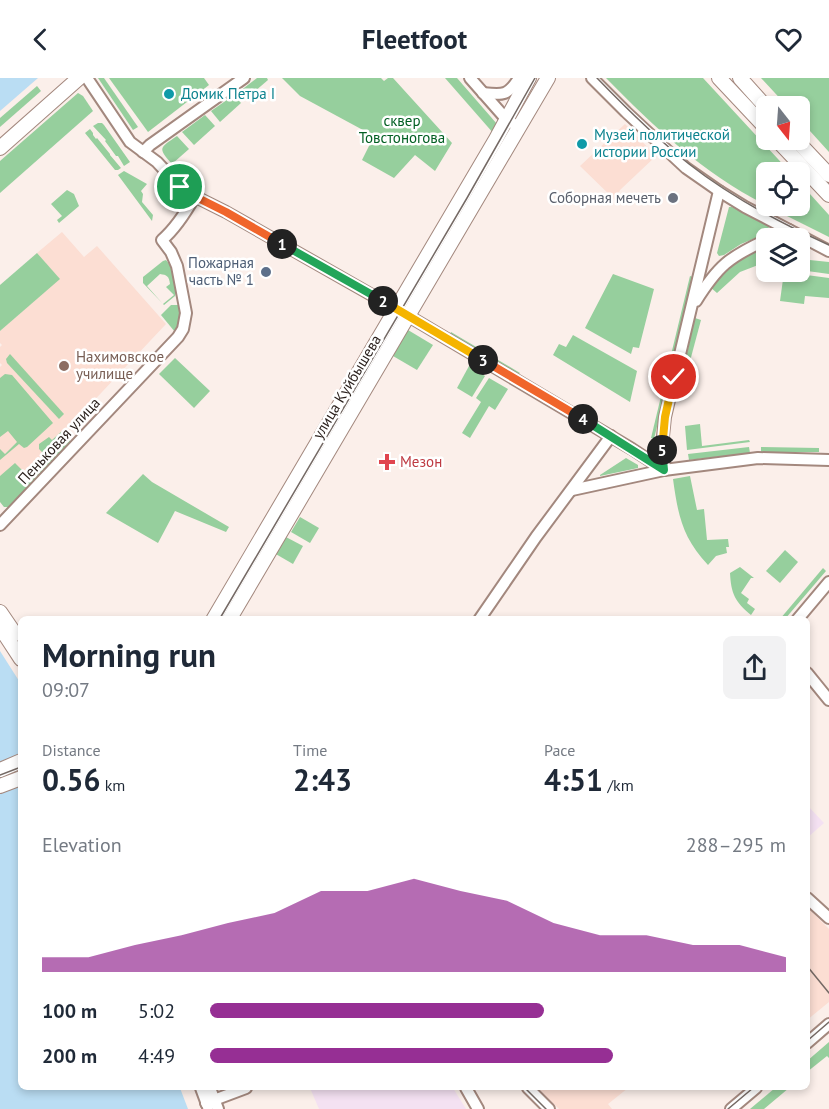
<!DOCTYPE html>
<html lang="en">
<head>
<meta charset="utf-8">
<style>
	:root { --surface:#fff; --page:#f2f2f3; --text:#1f2937; --muted:#747a83; --accent:#962f94 }
	body { margin:0; font-family:"PT Sans",sans-serif; background:var(--page); color:var(--text); height:100vh; display:flex; flex-direction:column; font-size:22px; white-space:nowrap }
	* { box-sizing:border-box; margin:0 }
	p { font-size:20px; color:var(--muted) }
	.icon { flex:none; width:33px; height:33px; fill:none; stroke:currentColor; stroke-width:2; stroke-linecap:round; stroke-linejoin:round }
	.map { position:relative; flex:1; overflow:hidden }
	.details { position:absolute; left:18px; top:538px; width:792px; height:474px; display:flex; flex-direction:column; background:var(--surface); border-radius:9px; box-shadow:0 3px 9px #0003 }
	.details>* { flex:none }
	.needle { width:39px; rotate:163deg }
	.buttons { position:absolute; left:756px; top:18px; display:grid; gap:12px }
	.buttons a { display:grid; place-items:center; width:54px; height:54px; border-radius:9px; background:var(--surface); box-shadow:0 3px 9px #0003; font-size:30px }
	.pin { position:absolute; display:grid; place-items:center; width:51px; height:51px; color:#fff; margin:-26px; border:3px solid #fff; border-radius:50%; box-shadow:0 2px 6px #0007 }
	.km { position:absolute; width:30px; height:30px; margin:-15px; border-radius:50%; background:#222; color:#fff; font-size:16px; line-height:30px; text-align:center }
	.round { display:grid; place-items:center; flex:none; width:63px; height:63px; border-radius:9px; background:var(--page) }
	.summary { display:flex; align-items:center; justify-content:space-between; height:102px; padding:0 24px }
	h1 { font-size:33px; font-weight:800; line-height:45px }
	.figures { display:grid; grid-template-columns:repeat(3,1fr); gap:9px; height:102px; padding:6px 24px }
	.figures div { display:grid; align-content:center }
	.figures b { font-size:30px; font-weight:800 }
	.figures small { font-size:16px; font-weight:400 }
	.figures p { font-size:16px }
	.chart { height:168px; padding:12px 24px }
	.chart p { display:flex; justify-content:space-between }
	.chart svg { width:100%; height:108px; margin-top:6px; fill:var(--accent); opacity:.7 }
	ul { padding:0 24px; list-style:none; font-size:20px }
	li { display:grid; grid-template-columns:96px 72px 1fr; align-items:center; height:45px }
	li i { height:15px; border-radius:8px; background:var(--accent) }
	header { display:flex; justify-content:space-between; align-items:center; height:78px; padding:0 24px; background:var(--surface); font-size:27px; font-weight:800 }
	.map>svg:first-child { display:block }
</style>
</head>
<body>
<header><svg class="icon" aria-label="back" viewBox="0 0 24 24"><path d="M15 5l-7 7 7 7"/></svg>Fleetfoot<svg class="icon" aria-label="heart" viewBox="0 0 24 24"><path d="M12 20l-8-8c-3-5 5-10 8-4 3-6 11-1 8 4z"/></svg></header>
<div class="map">
<svg width="829" height="1031" viewBox="0 0 829 1031">
	<rect width="100%" height="100%" fill="#fbefea"/>
	<g fill="#f4e1f2">
		<polygon points="807,727 824,745 807,760"/>
		<polygon points="310,1010 453,1010 466,1031 319,1031"/>
	</g>
	<g fill="#fcded3">
		<polygon points="625,46 656,78 620,112 615,122 580,88"/>
		<polygon points="62,154 84,179 97,168 166,246 70,348 72,350 0,423 0,289 2,287 0,285 0,269 2,267 0,265 0,253 59,201 37,175"/>
		<polygon points="807,829 829,851 829,924 807,942"/>
		<polygon points="538,1010 628,1010 608,1026 612,1031 559,1031"/>
	</g>
	<g fill="#96cf9d" fill-rule="evenodd">
		<polygon points="98,0 104,0 138,49 133,52"/>
		<polygon points="109,0 204,0 209,7 148,54"/>
		<polygon points="257,0 267,0 268,2 246,21 240,13"/>
		<polygon points="282,0 381,0 384,3 388,0 393,0 452,65 435,93 415,77 394,100 362,82 374,58 300,18"/>
		<polygon points="445,0 457,0 497,46 494,56"/>
		<path d="M606 0H703L790 94H766V127C704 96 654 49 606 0Z"/>
		<polygon points="761,0 829,0 829,74 800,42 800,28 787,28"/>
		<polygon points="37,8 41,13 0,49 0,40"/>
		<polygon points="78,15 83,18 93,33 0,115 0,83"/>
		<polygon points="234,17 241,25 220,44 211,33"/>
		<polygon points="205,37 215,48 194,67 182,54"/>
		<polygon points="98,45 102,45 104,47 130,84 124,88 118,78 116,78 105,63 106,62 93,48"/>
		<polygon points="90,51 93,55 93,57 96,61 97,60 110,76 110,77 121,90 118,92 115,92 85,55"/>
		<path d="M177 58 189 71 172 86C157 69 160 70 177 58Z"/>
		<polygon points="124,93 147,106 141,113 143,116 142,124 153,137 152,143 118,97"/>
		<polygon points="800,105 829,137 829,159 767,128 800,128"/>
		<polygon points="67,112 74,116 79,128 59,145 57,142 62,138 51,126"/>
		<polygon points="729,129 732,129 768,148 770,152 770,154 741,166 724,177 719,178 717,175"/>
		<path d="M766 169V184L740 194 717 215 710 209C726 191 743 175 766 169Z"/>
		<polygon points="37,175 60,201 0,253 0,207"/>
		<polygon points="800,181 829,184 829,196 800,192"/>
		<path d="M166 182 172 189 177 212 175 218 164 227 143 205V199L163 183ZM160 196C167 197 169 198 170 206L166 209 174 217 163 226 147 208Z"/>
		<polygon points="784,194 829,200 829,220 805,218 804,226 780,223"/>
		<polygon points="613,196 654,211 639,270 633,269 631,276 585,250"/>
		<polygon points="690,198 693,199 654,361 651,360"/>
		<path d="M171 227H178L180 228C181 238 180 245 175 254L161 237Z"/>
		<polygon points="695,240 701,242 686,298 682,297"/>
		<polygon points="408,252 433,267 417,292 393,278"/>
		<polygon points="451,254 520,295 518,297 450,256"/>
		<polygon points="573,257 637,293 630,324 553,277 559,266 566,269"/>
		<polygon points="10,276 64,336 59,341 7,285 6,281"/>
		<polygon points="175,280 210,313 194,330 159,296"/>
		<polygon points="469,288 485,298 472,319 457,310"/>
		<polygon points="5,296 12,297 53,345 27,369 24,370 19,366 0,382 0,371 5,376 17,364 8,353 0,359 0,300"/>
		<polygon points="489,300 508,311 495,332 489,328 470,360 462,355 481,324 476,320"/>
		<polygon points="700,346 702,368 749,362 750,364 687,372 685,348"/>
		<polygon points="62,353 63,353 69,360 71,365 9,429 4,429 0,424 0,398 15,385 26,396 45,377 39,371 39,366 49,359 52,362"/>
		<polygon points="749,369 750,375 689,382 688,376"/>
		<polygon points="761,369 819,370 819,374 761,374"/>
		<polygon points="626,380 638,387 638,390 600,398 600,397"/>
		<polygon points="143,396 152,404 229,449 226,454 175,433 158,465 106,435"/>
		<path d="M690 398 697 432 704 431 707 462 728 461 729 469H726L727 475 716 478 708 487C682 459 678 437 673 401Z"/>
		<polygon points="300,439 319,450 310,465 291,454"/>
		<polygon points="284,458 303,468 293,486 274,475"/>
		<polygon points="785,472 798,484 780,505 766,493"/>
		<path d="M740 489 754 500H751L741 515 749 521 747 525 755 531 751 537C735 524 731 515 730 495Z"/>
		<polygon points="823,490 826,493 785,541 780,541"/>
		<polygon points="829,964 829,980 827,978 807,994 807,983"/>
		<polygon points="775,1010 789,1010 764,1031 750,1031"/>
	</g>
	<g fill="#baddf3">
		<polygon points="0,0 38,0 0,33"/>
		<polygon points="0,573 21,606 21,1010 180,1010 188,1031 0,1031"/>
	</g>
	<g fill="none" stroke-linecap="round" stroke-linejoin="round">
		<g stroke="#a3887e" stroke-width="14">
			<g id="minor">
				<polyline points="87,0 130,64 157,84 171,99"/>
				<polyline points="470,0 507,42 519,49"/>
				<polyline points="592,0 626,34 686,90 719,113 745,129 829,173"/>
				<path d="M483 15C503 17 508 18 519 0"/>
				<polyline points="143,74 150,67 244,0"/>
				<polyline points="180,109 186,114 226,134 400,233 632,371 664,392"/>
				<polyline points="771,160 789,152"/>
				<path d="M696 223C718 188 729 179 766 162"/>
				<polyline points="664,392 662,368 665,339 719,113"/>
				<polyline points="572,412 664,392 758,380 829,382"/>
				<path d="M0 447 178 259 183 251 186 235 177 188 171 174 162 162C176 150 186 134 195 118"/>
				<polyline points="479,542 536,459 611,358"/>
				<polyline points="797,542 829,504"/>
				<polyline points="807,595 829,622"/>
				<polyline points="807,820 829,840"/>
				<polyline points="807,965 829,946"/>
				<polyline points="201,1010 208,1029"/>
				<polyline points="210,1010 218,1031"/>
				<polyline points="466,1010 478,1031"/>
				<polyline points="528,1010 549,1031"/>
				<polyline points="206,1025 246,1010"/>
				<polyline points="731,1031 756,1010"/>
			</g>
		</g>
		<g stroke="#a3887e" stroke-width="16">
			<g id="major">
				<polyline points="719,0 766,50"/>
				<polyline points="740,0 766,29"/>
				<polyline points="777,62 829,117"/>
				<polyline points="796,62 829,97"/>
				<polyline points="0,70 79,0"/>
				<polyline points="0,534 15,556"/>
				<polyline points="213,542 496,61 529,0"/>
				<polyline points="229,542 548,0"/>
				<polyline points="0,549 21,581"/>
				<polyline points="0,692 21,683"/>
				<polyline points="0,708 21,700"/>
			</g>
		</g>
		<use href="#minor" stroke="#fff" stroke-width="10"/>
		<use href="#major" stroke="#fff" stroke-width="14"/>
		<g stroke="#756a65" stroke-width="1.5">
			<path d="M597 0C626 30 656 60 689 86 731 119 780 145 829 167"/>
			<polyline points="219,542 467,120 535,0"/>
			<polyline points="0,697 21,689"/>
			<polyline points="807,888 829,915"/>
			<polyline points="807,963 829,944"/>
			<polyline points="525,1010 546,1031"/>
			<polyline points="728,1031 753,1010"/>
		</g>
	</g>
	<g fill="none" stroke-linecap="round" stroke-linejoin="round">
		<g stroke="#fff" stroke-width="12">
			<polyline id="split-1" points="180,109 186,114 226,134 282,166"/>
		</g>
		<g stroke="#fff" stroke-width="12">
			<polyline id="split-2" points="282,166 383,223"/>
		</g>
		<g stroke="#fff" stroke-width="12">
			<polyline id="split-3" points="383,223 483,282"/>
		</g>
		<g stroke="#fff" stroke-width="12">
			<polyline id="split-4" points="483,282 583,341"/>
		</g>
		<g stroke="#fff" stroke-width="12">
			<polyline id="split-5" points="583,341 664,392 662,372"/>
		</g>
		<g stroke="#fff" stroke-width="12">
			<polyline id="split-6" points="662,372 665,339 674,299"/>
		</g>
		<use href="#split-1" stroke="#f0652b" stroke-width="8"/>
		<use href="#split-2" stroke="#22a559" stroke-width="8"/>
		<use href="#split-3" stroke="#f5b400" stroke-width="8"/>
		<use href="#split-4" stroke="#f0652b" stroke-width="8"/>
		<use href="#split-5" stroke="#22a559" stroke-width="8"/>
		<use href="#split-6" stroke="#f5b400" stroke-width="8"/>
	</g>
	<g fill="#0f9aa8" stroke="#fff" stroke-width="2">
		<circle cx="169" cy="16" r="6"/>
		<circle cx="582" cy="66" r="6"/>
	</g>
	<circle fill="#6b7280" stroke="#fff" stroke-width="2" cx="673" cy="120" r="6"/>
	<circle fill="#5c6f8a" stroke="#fff" stroke-width="2" cx="266" cy="194" r="6"/>
	<circle fill="#8d6e63" stroke="#fff" stroke-width="2" cx="64" cy="288" r="6"/>
	<path fill="#e0444e" stroke="#fff" stroke-width="2" d="M384 375h6v6h6v6h-6v6h-6v-6h-6v-6h6z"/>
	<g text-anchor="middle" stroke-width="5" stroke-linejoin="round" paint-order="stroke">
		<g font-size="15" fill="#0d838f" stroke="#fff" text-anchor="start">
			<text x="181" y="21">Домик Петра I</text>
			<text x="594" y="62">Музей политической<tspan x="594" dy="17">истории России</tspan></text>
		</g>
		<g font-size="15" fill="#025f23" stroke="#fff">
			<text x="402" y="48">сквер<tspan x="402" dy="17">Товстоногова</tspan></text>
		</g>
		<g font-size="15" fill="#5b616d" stroke="#fff" text-anchor="end">
			<text x="661" y="125">Соборная мечеть</text>
		</g>
		<g font-size="15" fill="#4e5e75" stroke="#fff" text-anchor="end">
			<text x="254" y="190">Пожарная<tspan x="254" dy="17">часть № 1</tspan></text>
		</g>
		<g font-size="15" fill="#785e54" stroke="#fff" text-anchor="start">
			<text x="76" y="284">Нахимовское<tspan x="76" dy="17">училище</tspan></text>
		</g>
		<g font-size="15" fill="#281e1a" stroke="#fff">
			<text transform="translate(347 309) rotate(-59)" y="5">улица Куйбышева</text>
			<text transform="translate(59 363) rotate(-47)" y="5">Пеньковая улица</text>
		</g>
		<g font-size="15" fill="#be3a42" stroke="#fff" text-anchor="start">
			<text x="400" y="389">Мезон</text>
		</g>
	</g>
</svg>
<div class="buttons">
<a><svg class="needle" viewBox="-14 -14 28 28"><path d="M0-13l5 13h-10z" fill="#e53935"/><path d="M0 13l5-13h-10z" fill="#747a83"/></svg></a>
<a><svg class="icon" aria-label="locate" viewBox="0 0 24 24"><circle cx="12" cy="12" r="6"/><path d="M12 2v4M12 18v4M2 12h4M18 12h4"/></svg></a>
<a><svg class="icon" aria-label="layers" viewBox="0 0 24 24"><path d="M12 4l9 5-9 5-9-5zM3 14l9 5 9-5"/></svg></a>
</div>
<div class="pin" style="left:180px;top:109px;background:#1e9e55"><svg class="icon" aria-label="arrive" viewBox="0 0 24 24"><path d="M6 21V4h12l-3 4 3 4H6"/></svg></div>
<div class="pin" style="left:674px;top:299px;background:#d93025"><svg class="icon" aria-label="check" viewBox="0 0 24 24"><path d="M5 12l5 5 9-10"/></svg></div>
<b class="km" style="left:282px;top:166px">1</b>
<b class="km" style="left:383px;top:223px">2</b>
<b class="km" style="left:483px;top:282px">3</b>
<b class="km" style="left:583px;top:341px">4</b>
<b class="km" style="left:662px;top:372px">5</b>
<section class="details">
<div class="summary"><div><h1>Morning run</h1><p>09:07</p></div><a class="round"><svg class="icon" aria-label="share" viewBox="0 0 24 24"><path d="M12 15V3M7 8l5-5 5 5M5 13v7h14v-7"/></svg></a></div>
<div class="figures">
<div><p>Distance</p><b>0.56<small> km</small></b></div>
<div><p>Time</p><b>2:43</b></div>
<div><p>Pace</p><b>4:51<small> /km</small></b></div>
</div>
<div class="chart"><p><span>Elevation</span>288–295 m</p>
<svg viewBox="0 0 160 44" preserveAspectRatio="none"><path d="M0 44V38L10 38L20 33L30 29L40 24L50 20L60 11L70 11L80 6L90 11L100 15L110 24L120 29L130 29L140 33L150 33L160 38V44z"/></svg>
</div>
<ul>
<li><b>100 m</b>5:02<i style="width:58%"></i></li>
<li><b>200 m</b>4:49<i style="width:70%"></i></li>
</ul>
</section>
</div>
</body>
</html>
